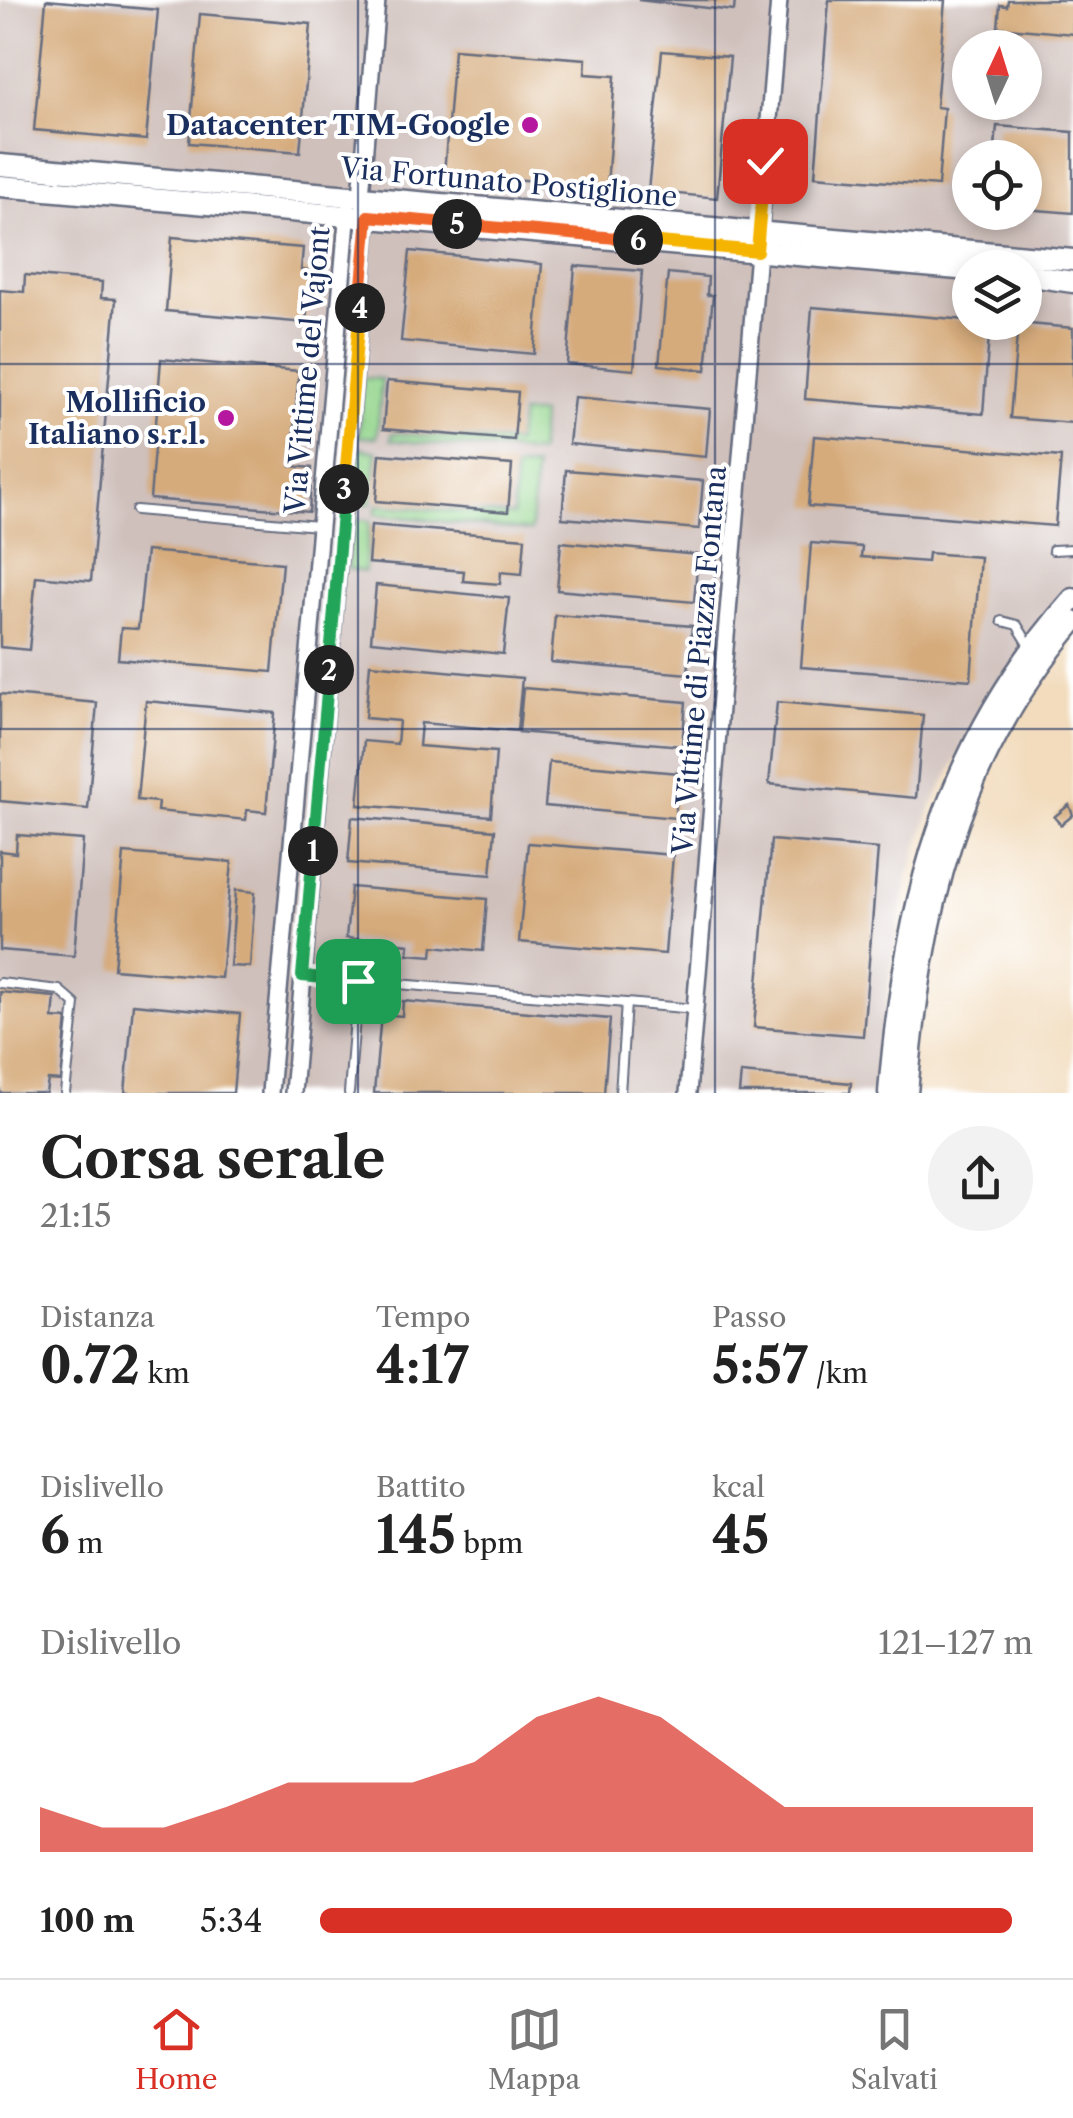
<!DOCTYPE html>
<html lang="it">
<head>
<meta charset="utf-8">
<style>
	:root { --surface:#fff; --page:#f2f2f2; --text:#222; --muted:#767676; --line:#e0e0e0; --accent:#d93025 }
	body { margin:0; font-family:"Libre Caslon Text",serif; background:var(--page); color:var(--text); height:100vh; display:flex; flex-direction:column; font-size:38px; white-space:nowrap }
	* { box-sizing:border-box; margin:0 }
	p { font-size:32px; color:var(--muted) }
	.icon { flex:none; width:55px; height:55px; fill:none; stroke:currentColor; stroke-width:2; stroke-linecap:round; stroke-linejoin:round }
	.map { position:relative; height:1093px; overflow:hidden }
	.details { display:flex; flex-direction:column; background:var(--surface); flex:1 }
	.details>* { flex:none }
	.needle { width:65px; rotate:4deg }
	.tools { position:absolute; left:952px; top:30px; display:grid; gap:20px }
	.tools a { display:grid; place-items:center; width:90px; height:90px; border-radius:50%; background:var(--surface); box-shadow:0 5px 15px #0003; font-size:50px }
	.pin { position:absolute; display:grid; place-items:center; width:85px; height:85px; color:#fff; margin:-42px; border-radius:20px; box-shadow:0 5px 15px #0006 }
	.km { position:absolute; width:50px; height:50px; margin:-25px; border-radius:50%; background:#222; color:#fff; font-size:28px; line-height:50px; text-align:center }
	.round { display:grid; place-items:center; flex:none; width:105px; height:105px; border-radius:52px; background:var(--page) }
	.overview { display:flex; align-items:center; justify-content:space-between; height:170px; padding:0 40px }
	h1 { font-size:55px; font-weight:800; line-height:75px }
	.metrics { display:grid; grid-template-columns:repeat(3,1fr); gap:15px; height:170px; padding:10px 40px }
	.metrics div { display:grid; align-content:center }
	.metrics b { font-size:50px; font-weight:800 }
	.metrics small { font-size:28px; font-weight:400 }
	.metrics p { font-size:28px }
	.chart { height:280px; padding:20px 40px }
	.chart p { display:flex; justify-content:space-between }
	.chart svg { width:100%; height:180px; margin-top:10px; fill:var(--accent); opacity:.7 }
	ul { padding:0 40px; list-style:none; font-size:32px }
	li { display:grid; grid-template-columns:160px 120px 1fr; align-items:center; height:75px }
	li i { height:25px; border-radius:12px; background:var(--accent) }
	.tab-bar { display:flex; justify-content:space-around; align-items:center; height:140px; border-top:2px solid var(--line); background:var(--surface); font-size:28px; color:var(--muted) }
	.tab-bar a { display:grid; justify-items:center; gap:5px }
	.tab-bar .selected { color:var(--accent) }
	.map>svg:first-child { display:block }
</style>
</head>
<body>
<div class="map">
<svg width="1073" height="1093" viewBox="0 0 1073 1093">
	<rect width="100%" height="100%" fill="#fff"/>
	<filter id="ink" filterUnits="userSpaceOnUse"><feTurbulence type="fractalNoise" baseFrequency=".01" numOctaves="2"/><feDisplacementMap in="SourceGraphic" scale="20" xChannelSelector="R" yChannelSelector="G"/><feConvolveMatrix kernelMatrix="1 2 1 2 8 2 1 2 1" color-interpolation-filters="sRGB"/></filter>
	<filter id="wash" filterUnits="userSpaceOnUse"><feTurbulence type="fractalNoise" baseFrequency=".0048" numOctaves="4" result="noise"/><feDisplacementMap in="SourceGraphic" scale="40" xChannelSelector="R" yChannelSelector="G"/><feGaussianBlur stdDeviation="2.25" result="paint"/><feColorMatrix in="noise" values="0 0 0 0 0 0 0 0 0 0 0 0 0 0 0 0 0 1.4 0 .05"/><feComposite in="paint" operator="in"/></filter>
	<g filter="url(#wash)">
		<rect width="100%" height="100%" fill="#f2dcbd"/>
		<path fill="#cfc0bb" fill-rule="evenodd" d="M0 0H1073V615L973 729 932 805 908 877 889 980 877 1093H0ZM970 48H1025V102H970ZM970 158H1025V212H970ZM970 268H1025V322H970Z"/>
		<g fill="#94d68d" stroke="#588276" stroke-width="2.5">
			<polygon points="363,378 382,379 377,437 359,437"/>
			<polygon points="521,414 541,414 539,453 391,440 392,433 516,443"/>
			<polygon points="359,448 377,452 371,504 351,503"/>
			<polygon points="535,467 531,531 375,514 377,505 513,516 515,468"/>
			<polygon points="352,519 370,521 364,572 348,569"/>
		</g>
		<g id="blocks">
			<g fill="#d5ab7b">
				<polygon points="46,0 158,10 146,140 34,130"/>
				<polygon points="638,0 735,0 734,11"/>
				<polygon points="829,0 945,0 936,107 944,108 938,186 815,176"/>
				<polygon points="1008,0 1073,0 1073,34 998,27 1000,5 1007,6"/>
				<polygon points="200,14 311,24 300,152 189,143"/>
				<polygon points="454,49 586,59 585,74 615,76 607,186 444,174"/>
				<polygon points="662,51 730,57 717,198 648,191"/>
				<polygon points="997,126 1073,132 1073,213 1025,209 1025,158 994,158"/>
				<polygon points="172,237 303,248 301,270 310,271 306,323 166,311"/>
				<polygon points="410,251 542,264 534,354 401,341"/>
				<polygon points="575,266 642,271 634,370 567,364"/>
				<polygon points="668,273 708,277 707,295 713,295 706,370 659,365"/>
				<polygon points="25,275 102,282 101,298 116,299 91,581 36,576 29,650 0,647 0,290 24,292"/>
				<polygon points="812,307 990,322 983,414 805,399"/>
				<polygon points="1018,323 1073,328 1073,423 1010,418"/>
				<polygon points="161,359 299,371 291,466 312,468 309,512 150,499"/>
				<polygon points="387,381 518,392 514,440 383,429"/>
				<polygon points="574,397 710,409 706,457 569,444"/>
				<polygon points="814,436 1061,457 1055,526 808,506"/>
				<polygon points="380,454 512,465 508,512 376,501"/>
				<polygon points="566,470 703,481 699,529 562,518"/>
				<polygon points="371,525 525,538 522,574 501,572 500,584 463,581 464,571 368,563"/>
				<polygon points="561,542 698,555 694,602 557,590"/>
				<polygon points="811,543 862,547 861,557 927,562 928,553 980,557 971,680 801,667"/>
				<polygon points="146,551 282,563 272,672 118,659 121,628 138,629"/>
				<polygon points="376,585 509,598 503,654 371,641"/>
				<polygon points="555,615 692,626 688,674 551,662"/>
				<polygon points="370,664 522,678 517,731 421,723 419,746 496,752 491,816 358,805 364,741 397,744 399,721 365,718"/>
				<polygon points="523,688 686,702 682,746 519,732"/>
				<polygon points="0,694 97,703 88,809 0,801"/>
				<polygon points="146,701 275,713 266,812 247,810 246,820 157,811 158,802 137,800"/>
				<polygon points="777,702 923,715 916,798 769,784"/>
				<polygon points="549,762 679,773 675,818 545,806"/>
				<polygon points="1069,805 1073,815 1061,825 1054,817"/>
				<polygon points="352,817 495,830 491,875 348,863"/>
				<polygon points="17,835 83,840 74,956 0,950 0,851 16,853"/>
				<polygon points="771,840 878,849 863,1036 754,1027"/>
				<polygon points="528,843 673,855 665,954 519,942"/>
				<polygon points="124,853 232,862 221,978 114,969"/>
				<polygon points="351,887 487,899 483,951 433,946 432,956 408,954 409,944 346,938"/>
				<polygon points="236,890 255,892 250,967 230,966"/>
				<polygon points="0,992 55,997 53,1018 67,1019 61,1081 48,1080 46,1093 0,1093"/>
				<polygon points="403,1001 610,1019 604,1093 374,1093 381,1014 402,1016"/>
				<polygon points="133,1004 240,1014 233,1093 125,1093"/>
				<polygon points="741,1073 851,1083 850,1093 739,1093"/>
			</g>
		</g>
	</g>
	<g filter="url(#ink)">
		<use href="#blocks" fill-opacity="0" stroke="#666c7f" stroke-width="2.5"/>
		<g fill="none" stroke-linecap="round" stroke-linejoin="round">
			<g stroke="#666c7f" stroke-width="12">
				<g id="lane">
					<polyline points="136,510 318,526"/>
					<polyline points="1053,550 1073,549"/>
					<polyline points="1002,621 1017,625 1030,646"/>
					<polyline points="302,976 626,1003 620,1093"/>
					<polyline points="0,983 59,990 75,1004 65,1093"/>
					<polyline points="626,1003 695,1009"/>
					<polyline points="349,1093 358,981"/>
				</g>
			</g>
			<g stroke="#666c7f" stroke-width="20">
				<g id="street">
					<polyline points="270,1093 348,210"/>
					<polyline points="293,1093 368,217 361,196 377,0"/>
					<polyline points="688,1093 779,0"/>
				</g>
			</g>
			<g stroke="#666c7f" stroke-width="25">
				<g id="secondary">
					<polyline points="0,165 1073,260"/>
					<polyline points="0,186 970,270"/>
					<polyline points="1025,275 1073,282"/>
					<path d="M889 1093C904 905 944 744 1073 599"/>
					<path d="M907 1093C922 914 954 764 1073 622"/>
				</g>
			</g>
			<use href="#lane" stroke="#fff" stroke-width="8"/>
			<use href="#street" stroke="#fff" stroke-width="15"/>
			<use href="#secondary" stroke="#fff" stroke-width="20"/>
		</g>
	</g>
	<g fill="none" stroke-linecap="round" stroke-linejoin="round" filter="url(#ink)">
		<g stroke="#fff" stroke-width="20">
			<polyline id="split-1" points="313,851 302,976 358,981"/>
		</g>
		<g stroke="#fff" stroke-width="20">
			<polyline id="split-2" points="313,851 329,670"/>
		</g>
		<g stroke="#fff" stroke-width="20">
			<polyline id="split-3" points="329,670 344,489"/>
		</g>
		<g stroke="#fff" stroke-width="20">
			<polyline id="split-4" points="344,489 360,308"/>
		</g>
		<g stroke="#fff" stroke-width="20">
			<polyline id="split-5" points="360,308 368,216 457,224"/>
		</g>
		<g stroke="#fff" stroke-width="20">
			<polyline id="split-6" points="457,224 638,240"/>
		</g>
		<g stroke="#fff" stroke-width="20">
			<polyline id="split-7" points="638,240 757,251 765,161"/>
		</g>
		<use href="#split-1" stroke="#22a559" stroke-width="12"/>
		<use href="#split-2" stroke="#22a559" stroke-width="12"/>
		<use href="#split-3" stroke="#22a559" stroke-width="12"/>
		<use href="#split-4" stroke="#f5b400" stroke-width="12"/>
		<use href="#split-5" stroke="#f0652b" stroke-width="12"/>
		<use href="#split-6" stroke="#f0652b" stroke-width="12"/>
		<use href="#split-7" stroke="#f5b400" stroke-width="12"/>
	</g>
	<path fill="none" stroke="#1b2f5e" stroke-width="2.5" stroke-opacity="0.55" d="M358 0V1093M715 0V1093M0 364H1073M0 729H1073"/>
	<g fill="#b5179e" stroke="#fff" stroke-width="4">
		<circle cx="530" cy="125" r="10"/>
		<circle cx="226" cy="418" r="10"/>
	</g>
	<g text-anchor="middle" stroke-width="8" stroke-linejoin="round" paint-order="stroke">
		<g font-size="28" font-weight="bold" fill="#1b2f5e" stroke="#fff" text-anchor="end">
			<text x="510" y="135">Datacenter TIM-Google</text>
			<text x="206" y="412">Mollificio<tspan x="206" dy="32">Italiano s.r.l.</tspan></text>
		</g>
		<g font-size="28" fill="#1b2f5e" stroke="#fff">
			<text transform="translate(509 182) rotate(5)" y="10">Via Fortunato Postiglione</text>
			<text transform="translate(307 370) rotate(-85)" y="10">Via Vittime del Vajont</text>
			<text transform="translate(699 660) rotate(-85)" y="10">Via Vittime di Piazza Fontana</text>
		</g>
	</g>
</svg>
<div class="tools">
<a><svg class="needle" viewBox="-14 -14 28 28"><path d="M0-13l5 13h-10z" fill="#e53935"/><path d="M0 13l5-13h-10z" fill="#767676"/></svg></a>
<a><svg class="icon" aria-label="locate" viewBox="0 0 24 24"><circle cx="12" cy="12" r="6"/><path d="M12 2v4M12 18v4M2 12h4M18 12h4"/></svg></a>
<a><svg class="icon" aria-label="layers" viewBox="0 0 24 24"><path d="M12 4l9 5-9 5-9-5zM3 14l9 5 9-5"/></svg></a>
</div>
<div class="pin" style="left:358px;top:981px;background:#1e9e55"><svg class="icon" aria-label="arrive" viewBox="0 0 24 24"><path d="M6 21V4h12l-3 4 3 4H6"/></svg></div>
<div class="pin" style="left:765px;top:161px;background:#d93025"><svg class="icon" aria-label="check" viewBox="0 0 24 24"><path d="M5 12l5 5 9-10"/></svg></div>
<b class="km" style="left:313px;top:851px">1</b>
<b class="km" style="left:329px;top:670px">2</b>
<b class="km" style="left:344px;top:489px">3</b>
<b class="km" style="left:360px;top:308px">4</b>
<b class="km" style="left:457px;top:224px">5</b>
<b class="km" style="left:638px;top:240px">6</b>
</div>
<section class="details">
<div class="overview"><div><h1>Corsa serale</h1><p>21:15</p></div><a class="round"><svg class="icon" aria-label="share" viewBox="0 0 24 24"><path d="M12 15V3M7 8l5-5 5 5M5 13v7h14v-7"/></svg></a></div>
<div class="metrics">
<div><p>Distanza</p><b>0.72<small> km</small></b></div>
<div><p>Tempo</p><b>4:17</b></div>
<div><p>Passo</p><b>5:57<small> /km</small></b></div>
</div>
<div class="metrics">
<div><p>Dislivello</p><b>6<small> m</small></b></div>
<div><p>Battito</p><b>145<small> bpm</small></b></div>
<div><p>kcal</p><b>45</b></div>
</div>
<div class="chart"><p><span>Dislivello</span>121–127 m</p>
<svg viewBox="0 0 160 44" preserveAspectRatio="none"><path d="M0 44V33L10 38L20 38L30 33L40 27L50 27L60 27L70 22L80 11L90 6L100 11L110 22L120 33L130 33L140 33L150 33L160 33V44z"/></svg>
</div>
<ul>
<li><b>100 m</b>5:34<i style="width:97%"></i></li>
</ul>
</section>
<nav class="tab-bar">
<a class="selected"><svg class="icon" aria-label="home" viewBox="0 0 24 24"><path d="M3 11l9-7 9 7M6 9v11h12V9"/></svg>Home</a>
<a><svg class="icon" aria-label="map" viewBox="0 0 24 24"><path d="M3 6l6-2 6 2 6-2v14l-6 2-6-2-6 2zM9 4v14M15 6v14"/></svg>Mappa</a>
<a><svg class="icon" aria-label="saved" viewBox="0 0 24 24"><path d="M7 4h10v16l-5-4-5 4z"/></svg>Salvati</a>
</nav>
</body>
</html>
